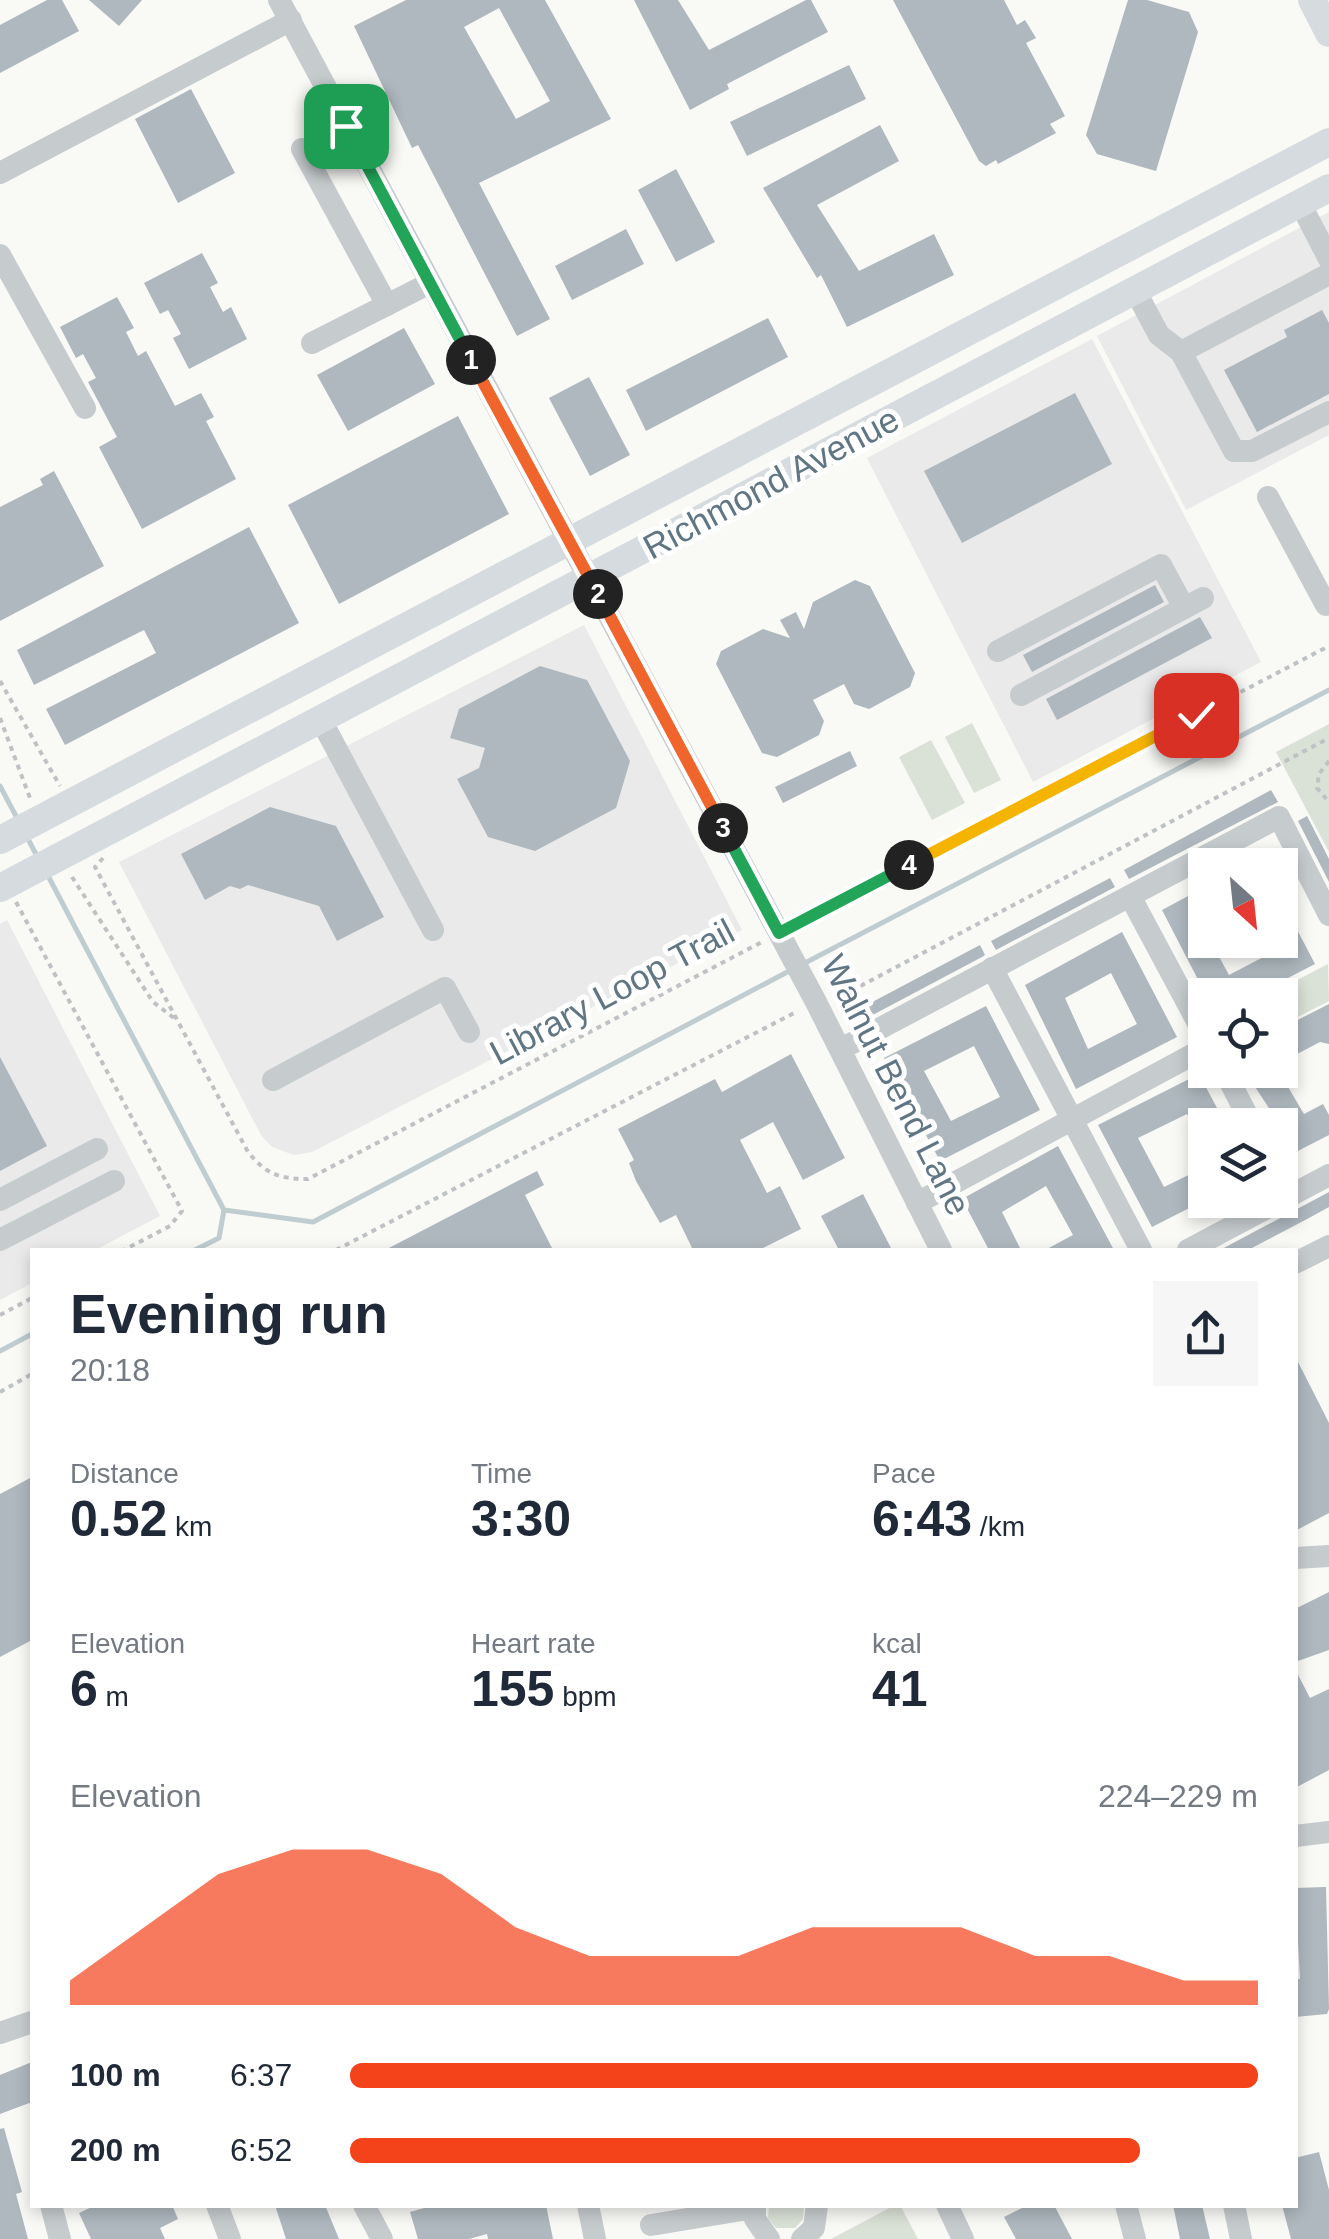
<!DOCTYPE html>
<html lang="en">
<head>
<meta charset="utf-8">
<style>
	:root { --surface:#fff; --page:#f6f6f7; --text:#1f2937; --muted:#747a83; --accent:#f4421b }
	body { margin:0; font-family:Helvetica,sans-serif; background:var(--page); color:var(--text); height:100vh; display:flex; flex-direction:column; font-size:38px; white-space:nowrap }
	* { box-sizing:border-box; margin:0 }
	p { font-size:32px; color:var(--muted) }
	.icon { flex:none; width:55px; height:55px; fill:none; stroke:currentColor; stroke-width:2; stroke-linecap:round; stroke-linejoin:round }
	.map { position:relative; flex:1; overflow:hidden }
	.sheet { position:absolute; left:30px; top:1248px; width:1268px; height:960px; display:flex; flex-direction:column; background:var(--surface); border-radius:0px; box-shadow:0 5px 15px #0003 }
	.sheet>* { flex:none }
	.needle { width:65px; rotate:153deg }
	.tools { position:absolute; left:1188px; top:848px; display:grid; gap:20px }
	.tools a { display:grid; place-items:center; width:110px; height:110px; border-radius:0px; background:var(--surface); box-shadow:0 5px 15px #0003; font-size:50px }
	.pin { position:absolute; display:grid; place-items:center; width:85px; height:85px; color:#fff; margin:-42px; border-radius:20px; box-shadow:0 5px 15px #0006 }
	.km { position:absolute; width:50px; height:50px; margin:-25px; border-radius:50%; background:#222; color:#fff; font-size:28px; line-height:50px; text-align:center }
	.round { display:grid; place-items:center; flex:none; width:105px; height:105px; border-radius:0px; background:var(--page) }
	.headline { display:flex; align-items:center; justify-content:space-between; height:170px; padding:0 40px }
	h1 { font-size:55px; font-weight:700; line-height:75px }
	.stats { display:grid; grid-template-columns:repeat(3,1fr); gap:15px; height:170px; padding:10px 40px }
	.stats div { display:grid; align-content:center }
	.stats b { font-size:50px; font-weight:700 }
	.stats small { font-size:28px; font-weight:400 }
	.stats p { font-size:28px }
	.chart { height:280px; padding:20px 40px }
	.chart p { display:flex; justify-content:space-between }
	.chart svg { width:100%; height:180px; margin-top:10px; fill:var(--accent); opacity:.7 }
	ul { padding:0 40px; list-style:none; font-size:32px }
	li { display:grid; grid-template-columns:160px 120px 1fr; align-items:center; height:75px }
	li i { height:25px; border-radius:12px; background:var(--accent) }
	.map>svg:first-child { display:block }
</style>
</head>
<body>
<div class="map">
<svg width="1329" height="2239" viewBox="0 0 1329 2239">
	<rect width="100%" height="100%" fill="#f9f9f6"/>
	<g fill="#e9eae9">
		<polygon points="1329,212 1329,435 1186,510 1097,336"/>
		<polygon points="1092,339 1261,662 1033,782 867,458"/>
		<polygon points="584,625 742,930 312,1152 294,1155 272,1147 261,1135 119,862"/>
		<polygon points="7,920 160,1216 95,1250 32,1250 32,1283 0,1300 0,924"/>
	</g>
	<g fill="#dae1d6">
		<polygon points="972,723 1001,780 974,793 945,737"/>
		<polygon points="1329,724 1329,852 1276,752"/>
		<polygon points="931,740 965,803 932,820 899,757"/>
		<polygon points="1328,964 1329,1001 1280,1026 1280,995 1268,995"/>
		<polygon points="769,2205 804,2205 803,2219 795,2228 776,2228 768,2218"/>
		<polygon points="895,2205 900,2205 918,2239 831,2239"/>
	</g>
	<g fill="none" stroke-linecap="round" stroke-linejoin="round">
		<g stroke="#bfccd0" stroke-width="5">
			<polyline points="0,786 17,818"/>
			<polyline points="27,837 38,858"/>
			<polyline points="46,872 224,1210 219,1238 195,1250"/>
			<polyline points="803,964 1329,690"/>
			<polyline points="224,1210 313,1222 793,969"/>
			<polyline points="0,1351 32,1334"/>
		</g>
	</g>
	<g fill="#aeb8be" fill-rule="evenodd">
		<polygon points="47,0 62,0 79,31 0,73 0,25"/>
		<polygon points="89,0 142,0 119,26"/>
		<path d="M406 0H545L611 119 479 183 550 319 517 336 418 145 412 148 354 26ZM499 8 550 101 516 119 464 27Z"/>
		<polygon points="634,0 678,0 709,50 806,0 811,0 828,32 727,84 729,89 690,110"/>
		<polygon points="893,0 1004,0 1017,25 1025,20 1036,38 1026,43 1065,116 1050,124 1056,133 998,164 996,160 986,166 979,161"/>
		<polygon points="1128,0 1147,0 1189,12 1198,32 1156,171 1097,154 1086,135"/>
		<polygon points="849,65 866,99 747,156 730,122"/>
		<polygon points="191,89 235,173 178,203 135,119"/>
		<polygon points="880,125 899,161 817,205 859,271 934,234 954,275 847,327 821,275 817,278 763,188"/>
		<polygon points="676,169 715,242 676,262 638,190"/>
		<polygon points="626,229 644,264 572,300 555,266"/>
		<polygon points="202,253 218,283 210,287 223,312 231,307 247,339 189,369 173,338 181,334 168,310 160,314 144,283"/>
		<polygon points="117,297 134,328 126,332 138,356 146,351 175,406 201,393 214,417 206,421 236,479 142,529 99,447 117,437 88,382 96,378 83,354 76,358 60,327"/>
		<polygon points="1322,310 1329,323 1329,394 1257,432 1224,370 1287,337 1284,330"/>
		<polygon points="768,318 788,357 646,431 626,390"/>
		<polygon points="404,328 435,384 348,431 317,375"/>
		<polygon points="589,377 630,455 590,476 549,398"/>
		<polygon points="1075,393 1112,464 962,543 924,471"/>
		<polygon points="458,416 509,514 339,604 288,505"/>
		<polygon points="54,471 104,566 0,621 0,507 43,485 40,479"/>
		<polygon points="249,527 299,623 65,745 46,709 156,653 144,630 34,685 17,650"/>
		<polygon points="855,580 870,586 915,673 910,687 869,709 854,704 844,684 813,700 824,721 819,735 777,757 762,753 716,664 721,651 763,629 790,638 780,620 796,612 804,629 813,602"/>
		<polygon points="1155,585 1164,602 1032,672 1023,655"/>
		<polygon points="1200,617 1212,638 1057,720 1046,699"/>
		<polygon points="540,666 587,680 630,761 616,808 535,851 488,837 457,779 479,768 485,748 450,738 459,709"/>
		<polygon points="850,751 857,766 783,803 775,787"/>
		<polygon points="1271,790 1278,802 1129,879 1124,870"/>
		<polygon points="270,807 336,826 384,917 337,941 319,906 248,885 240,889 230,886 205,900 181,854"/>
		<polygon points="1307,816 1329,859 1329,882 1298,821"/>
		<polygon points="1110,878 1115,887 996,950 991,941"/>
		<polygon points="1205,887 1205,940 1210,940 1229,975 1275,951 1269,940 1280,940 1280,897 1315,964 1255,995 1206,995 1162,910"/>
		<path d="M1122 932 1177 1037 1076 1089 1025 985ZM1111 973 1137 1024 1088 1049 1065 998Z"/>
		<polygon points="980,945 985,955 982,957 867,1018 861,1008"/>
		<polygon points="1329,1004 1329,1044 1320,1042 1280,1063 1280,1029"/>
		<path d="M986 1006 1040 1110 940 1161 884 1058ZM974 1046 1000 1097 951 1121 924 1071Z"/>
		<polygon points="791,1054 845,1158 803,1180 773,1122 740,1140 767,1193 780,1186 801,1229 759,1250 693,1250 676,1215 660,1223 636,1181 629,1163 634,1160 618,1129 715,1079 722,1092"/>
		<polygon points="0,1057 47,1146 0,1171"/>
		<polygon points="1244,1070 1278,1070 1304,1114 1323,1104 1329,1115 1329,1135 1292,1154 1280,1125"/>
		<polygon points="1199,1074 1226,1125 1205,1125 1205,1148 1187,1114 1138,1138 1164,1187 1205,1167 1205,1200 1152,1227 1098,1125"/>
		<polygon points="1058,1146 1114,1250 1045,1250 1073,1235 1046,1186 1002,1212 1021,1250 989,1250 962,1199"/>
		<polygon points="537,1171 544,1185 525,1195 553,1250 385,1250"/>
		<polygon points="1329,1192 1329,1207 1309,1218 1248,1250 1220,1250"/>
		<polygon points="863,1194 892,1250 839,1250 821,1216"/>
		<polygon points="1295,1356 1329,1423 1329,1513 1295,1531"/>
		<polygon points="32,1477 32,1640 0,1657 0,1494"/>
		<polygon points="1329,1592 1329,1650 1295,1662 1295,1609"/>
		<polygon points="1295,1669 1310,1698 1329,1689 1329,1770 1295,1788"/>
		<polygon points="1326,1887 1329,2009 1327,2014 1295,2017 1295,1979 1300,1979 1295,1888"/>
		<polygon points="32,2062 32,2102 0,2114 0,2075"/>
		<polygon points="4,2128 22,2192 16,2194 28,2239 0,2239 0,2129"/>
		<polygon points="1319,2152 1329,2190 1329,2239 1291,2239 1282,2205 1295,2205 1295,2158"/>
		<polygon points="96,2205 172,2205 178,2219 160,2228 165,2239 91,2239 79,2213"/>
		<polygon points="275,2205 325,2205 339,2239 286,2239"/>
		<polygon points="435,2205 546,2205 553,2239 488,2239 487,2234 469,2239 418,2239 410,2212"/>
		<polygon points="1028,2205 1054,2205 1072,2239 1016,2239 1004,2217"/>
		<polygon points="1173,2205 1202,2205 1210,2239 1180,2239"/>
	</g>
	<g fill="none" stroke-linecap="round" stroke-linejoin="round">
		<g stroke="#bfc2c4" stroke-width="4" stroke-dasharray="5 5" stroke-linecap="butt">
			<polyline points="0,681 60,786"/>
			<polyline points="0,718 30,798"/>
			<polyline points="1329,761 1319,774 1317,788 1329,802"/>
			<path d="M103 858 95 867 248 1152C266 1174 279 1179 308 1179L762 942"/>
			<polyline points="72,877 153,1002 174,1018"/>
			<polyline points="16,902 182,1211 170,1226 124,1250"/>
			<polyline points="797,923 1329,646"/>
			<polyline points="834,1000 1329,738"/>
			<polyline points="336,1250 798,1011"/>
			<polyline points="0,1315 32,1298"/>
			<polyline points="0,1392 32,1374"/>
		</g>
		<g stroke="#c6cbce" stroke-width="22">
			<polyline points="279,0 816,1002 941,1250"/>
			<polyline points="302,149 387,305"/>
			<polyline points="0,173 291,20"/>
			<polyline points="1300,203 1329,259"/>
			<polyline points="0,255 85,408"/>
			<polyline points="1135,290 1159,335 1181,352 1234,451 1252,451 1329,412"/>
			<polyline points="312,343 430,283"/>
			<polyline points="1181,352 1329,274"/>
			<polyline points="1268,497 1326,605"/>
			<polyline points="998,651 1161,565 1184,608"/>
			<polyline points="1021,695 1203,598"/>
			<polyline points="321,720 433,930"/>
			<polyline points="1130,896 1205,1036"/>
			<polyline points="992,968 1141,1250"/>
			<polyline points="841,1049 1279,817 1329,915"/>
			<polyline points="1224,1070 1252,1125"/>
			<polyline points="273,1080 445,988 469,1032"/>
			<polyline points="0,1200 97,1149"/>
			<polyline points="917,1203 1205,1048"/>
			<polyline points="0,1240 114,1181"/>
			<polyline points="1188,1250 1329,1175"/>
			<polyline points="1295,1263 1329,1246"/>
			<polyline points="1295,1558 1329,1556"/>
			<polyline points="1295,1836 1329,1832"/>
			<polyline points="0,2033 32,2022"/>
			<polyline points="51,2205 60,2239"/>
			<polyline points="217,2205 230,2239"/>
			<polyline points="364,2205 382,2239"/>
			<polyline points="588,2205 595,2239"/>
			<polyline points="755,2205 755,2219 769,2239"/>
			<polyline points="947,2205 963,2239"/>
			<polyline points="1126,2205 1135,2239"/>
			<polyline points="1234,2205 1241,2239"/>
			<polyline points="651,2225 754,2208"/>
			<polyline points="802,2239 814,2228 817,2205"/>
		</g>
		<g stroke="#d6dbdf" stroke-width="28">
			<polyline points="1312,0 1329,33"/>
			<polyline points="0,840 1329,142"/>
			<polyline points="0,888 1329,188"/>
		</g>
	</g>
	<g fill="none" stroke-linecap="round" stroke-linejoin="round">
		<g stroke="#fff" stroke-width="20">
			<polyline id="split-1" points="346,126 471,360"/>
		</g>
		<g stroke="#fff" stroke-width="20">
			<polyline id="split-2" points="471,360 598,594"/>
		</g>
		<g stroke="#fff" stroke-width="20">
			<polyline id="split-3" points="598,594 723,828"/>
		</g>
		<g stroke="#fff" stroke-width="20">
			<polyline id="split-4" points="723,828 779,933 909,865"/>
		</g>
		<g stroke="#fff" stroke-width="20">
			<polyline id="split-5" points="909,865 1144,742"/>
		</g>
		<g stroke="#fff" stroke-width="20">
			<polyline id="split-6" points="1144,742 1196,715"/>
		</g>
		<use href="#split-1" stroke="#22a559" stroke-width="12"/>
		<use href="#split-2" stroke="#f0652b" stroke-width="12"/>
		<use href="#split-3" stroke="#f0652b" stroke-width="12"/>
		<use href="#split-4" stroke="#22a559" stroke-width="12"/>
		<use href="#split-5" stroke="#f5b400" stroke-width="12"/>
		<use href="#split-6" stroke="#f5b400" stroke-width="12"/>
	</g>
	<g text-anchor="middle" stroke-width="10" stroke-linejoin="round" paint-order="stroke">
		<g font-size="35" fill="#617684" stroke="#fff">
			<text transform="translate(771 483) rotate(-28)" y="12">Richmond Avenue</text>
			<text transform="translate(612 992) rotate(-28)" y="12">Library Loop Trail</text>
			<text transform="translate(896 1085) rotate(63)" y="12">Walnut Bend Lane</text>
		</g>
	</g>
</svg>
<div class="tools">
<a><svg class="needle" viewBox="-14 -14 28 28"><path d="M0-13l5 13h-10z" fill="#e53935"/><path d="M0 13l5-13h-10z" fill="#747a83"/></svg></a>
<a><svg class="icon" aria-label="locate" viewBox="0 0 24 24"><circle cx="12" cy="12" r="6"/><path d="M12 2v4M12 18v4M2 12h4M18 12h4"/></svg></a>
<a><svg class="icon" aria-label="layers" viewBox="0 0 24 24"><path d="M12 4l9 5-9 5-9-5zM3 14l9 5 9-5"/></svg></a>
</div>
<div class="pin" style="left:346px;top:126px;background:#1e9e55"><svg class="icon" aria-label="arrive" viewBox="0 0 24 24"><path d="M6 21V4h12l-3 4 3 4H6"/></svg></div>
<div class="pin" style="left:1196px;top:715px;background:#d93025"><svg class="icon" aria-label="check" viewBox="0 0 24 24"><path d="M5 12l5 5 9-10"/></svg></div>
<b class="km" style="left:471px;top:360px">1</b>
<b class="km" style="left:598px;top:594px">2</b>
<b class="km" style="left:723px;top:828px">3</b>
<b class="km" style="left:909px;top:865px">4</b>
<section class="sheet">
<div class="headline"><div><h1>Evening run</h1><p>20:18</p></div><a class="round"><svg class="icon" aria-label="share" viewBox="0 0 24 24"><path d="M12 15V3M7 8l5-5 5 5M5 13v7h14v-7"/></svg></a></div>
<div class="stats">
<div><p>Distance</p><b>0.52<small> km</small></b></div>
<div><p>Time</p><b>3:30</b></div>
<div><p>Pace</p><b>6:43<small> /km</small></b></div>
</div>
<div class="stats">
<div><p>Elevation</p><b>6<small> m</small></b></div>
<div><p>Heart rate</p><b>155<small> bpm</small></b></div>
<div><p>kcal</p><b>41</b></div>
</div>
<div class="chart"><p><span>Elevation</span>224–229 m</p>
<svg viewBox="0 0 160 44" preserveAspectRatio="none"><path d="M0 44V38L10 25L20 12L30 6L40 6L50 12L60 25L70 32L80 32L90 32L100 25L110 25L120 25L130 32L140 32L150 38L160 38V44z"/></svg>
</div>
<ul>
<li><b>100 m</b>6:37<i style="width:100%"></i></li>
<li><b>200 m</b>6:52<i style="width:87%"></i></li>
</ul>
</section>
</div>
</body>
</html>
